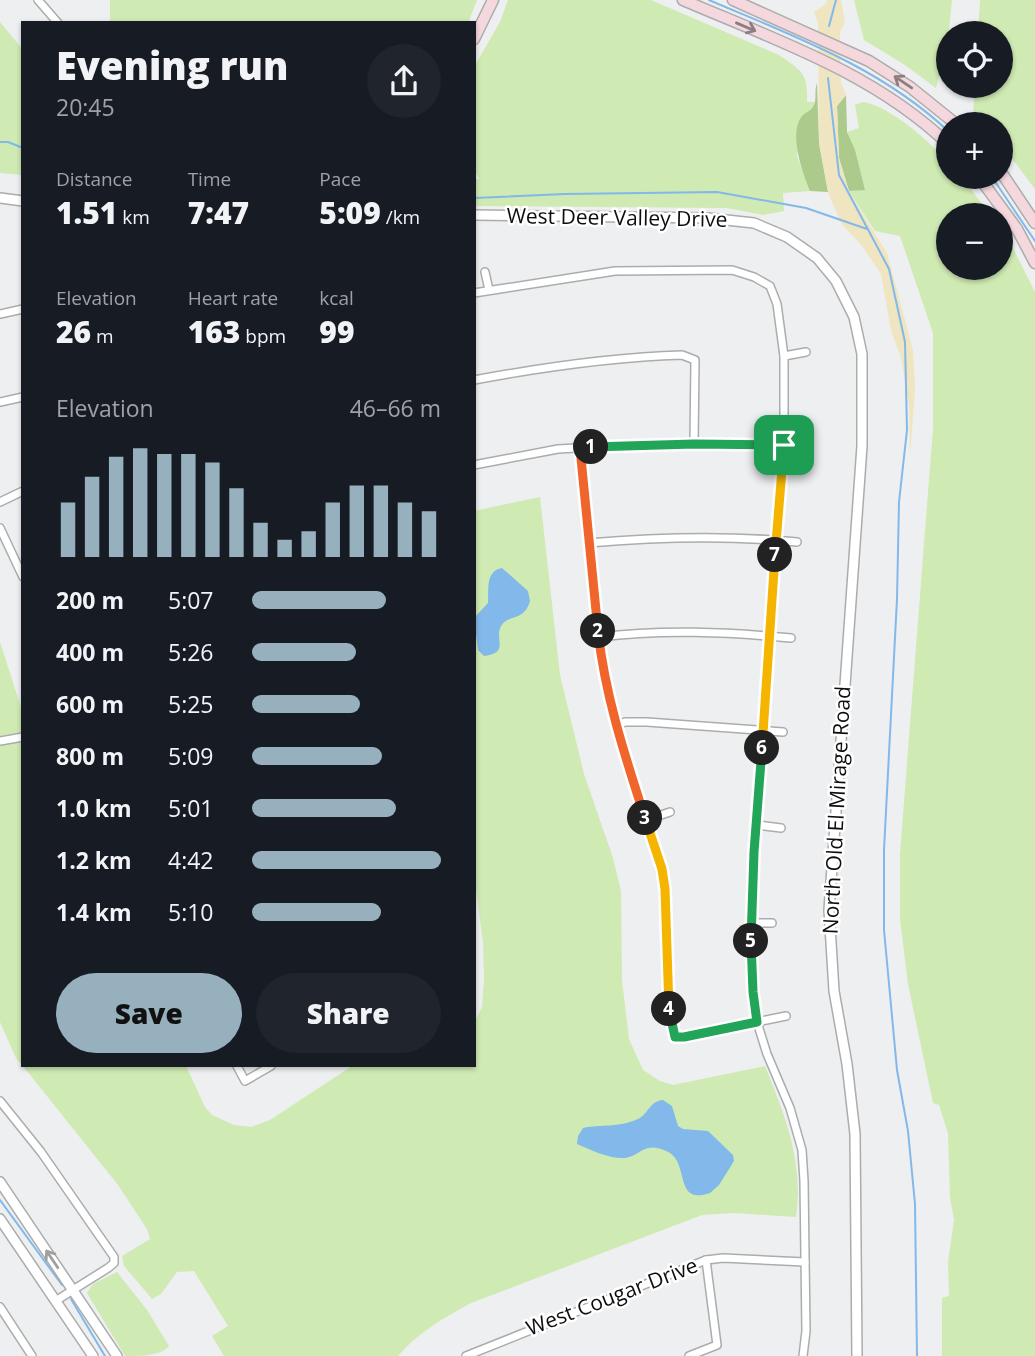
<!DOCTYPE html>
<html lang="en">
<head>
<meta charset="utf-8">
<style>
	:root { --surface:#171b24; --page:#20242c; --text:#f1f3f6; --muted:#9ea1a6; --accent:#97b0be }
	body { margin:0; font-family:"Open Sans",sans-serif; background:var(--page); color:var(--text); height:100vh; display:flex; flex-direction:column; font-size:26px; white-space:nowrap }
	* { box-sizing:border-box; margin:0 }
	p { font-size:23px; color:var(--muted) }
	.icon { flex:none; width:38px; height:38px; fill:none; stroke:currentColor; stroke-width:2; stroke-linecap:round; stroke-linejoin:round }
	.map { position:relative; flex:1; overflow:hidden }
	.panel { position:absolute; left:21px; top:21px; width:455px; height:1046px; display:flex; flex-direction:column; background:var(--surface); border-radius:0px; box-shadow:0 2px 5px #0004 }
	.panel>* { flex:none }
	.fabs { position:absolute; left:936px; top:21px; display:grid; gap:14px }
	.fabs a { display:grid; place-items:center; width:77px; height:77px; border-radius:50%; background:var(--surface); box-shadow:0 2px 5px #0004; font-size:35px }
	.pin { position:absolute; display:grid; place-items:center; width:60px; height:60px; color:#fff; margin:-30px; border-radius:14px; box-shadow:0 4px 10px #0006 }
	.km { position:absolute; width:35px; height:35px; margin:-18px; border-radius:50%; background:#222; color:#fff; font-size:19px; line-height:35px; text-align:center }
	.round { display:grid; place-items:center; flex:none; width:74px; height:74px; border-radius:37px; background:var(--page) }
	.overview { display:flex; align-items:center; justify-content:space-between; height:119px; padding:0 35px }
	h1 { font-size:38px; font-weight:800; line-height:52px }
	.metrics { display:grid; grid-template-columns:repeat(3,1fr); gap:10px; height:119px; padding:7px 35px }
	.metrics div { display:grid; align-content:center }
	.metrics b { font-size:30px; font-weight:800 }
	.metrics small { font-size:19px; font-weight:400 }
	.metrics p { font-size:19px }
	.chart { height:196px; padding:14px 35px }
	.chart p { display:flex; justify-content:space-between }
	.chart svg { width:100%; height:126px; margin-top:7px; stroke:var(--accent); stroke-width:6 }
	.primary-button { display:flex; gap:14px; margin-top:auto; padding:14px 35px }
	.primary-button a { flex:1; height:80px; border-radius:42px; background:var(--accent); color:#111; font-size:28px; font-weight:800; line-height:80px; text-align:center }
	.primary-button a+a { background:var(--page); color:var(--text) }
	ul { padding:0 35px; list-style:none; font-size:23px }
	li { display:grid; grid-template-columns:112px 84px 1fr; align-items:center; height:52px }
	li i { height:18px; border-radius:9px; background:var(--accent) }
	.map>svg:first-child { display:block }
</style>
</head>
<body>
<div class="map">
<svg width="1035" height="1356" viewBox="0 0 1035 1356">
	<rect width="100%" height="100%" fill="#eeeff0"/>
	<g fill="#cfeab3">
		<polygon points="110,0 477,0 468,23 110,23"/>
		<path d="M508 0H651L779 55C802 71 808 73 807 102H815L812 109 802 116 797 156 810 191 783 193 784 211 763 215 727 208 474 206V179H479L475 170 474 157V67L500 22Z"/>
		<polygon points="854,0 952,0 948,40 936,88 905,65 864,40"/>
		<polygon points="980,0 1035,0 1035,189 1001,144 1001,124 982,124 973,116 975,86 1001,86 1001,33 978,33"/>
		<polygon points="0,22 23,50 23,175 0,173"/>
		<path d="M863 102C890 106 930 142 948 162V177H962L990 215H948V268H1001V230L1011 244 1035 292V1356H942V1298L949 1296 948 1262 954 1220 950 1197 948 1133 939 1105 933 1103 908 984 900 919V854L933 428V333L900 236 875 231 849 191 865 189 847 132 859 128 855 105Z"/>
		<path d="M540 497 560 675 584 774 613 858 621 891 622 980 629 1039 643 1070 660 1081 673 1085 765 1066C785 1115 804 1163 796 1217L734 1213 702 1215 471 1303C444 1318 418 1332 398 1356H224L212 1336 228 1326 194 1271 177 1272 161 1294 152 1299 124 1266 122 1256 150 1239 147 1229 118 1185 23 1066H186L205 1107 212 1115 234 1125 251 1127 270 1120 352 1066H474V1023L482 1007 484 978 483 943 474 873V511Z"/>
		<polygon points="0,642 23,714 23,1066 16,1058 0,1022"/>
		<path d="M117 1272 147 1310 169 1346C161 1356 140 1356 125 1356L87 1293 93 1284Z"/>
	</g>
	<g fill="#abca8b">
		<path d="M817 83 819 143 828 192 810 191C803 174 788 133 802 116 806 111 811 112 814 105 817 98 814 90 817 83Z"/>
		<polygon points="846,95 847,132 855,150 865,190 849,191 839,158 837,106"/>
	</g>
	<polygon fill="#efe5c0" points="827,0 841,0 845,22 840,32 841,82 846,95 837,106 839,158 849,191 887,253 913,350 915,389 910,458 909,406 901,357 891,331 881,274 862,246 841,223 828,192 819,143 818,23 814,12 826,4"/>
	<g fill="#82b8ea">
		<path d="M502 568 528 591 530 601C524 622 508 614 501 626 494 639 510 653 484 656L478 650 474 618 488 603C489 590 485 571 502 568Z"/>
		<path d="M663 1100 672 1106 678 1126 683 1129 708 1131 733 1155 734 1161 719 1185 710 1193C672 1206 691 1160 666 1151 643 1141 641 1156 625 1158 609 1159 591 1150 577 1144L578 1136 583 1128C602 1124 618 1128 638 1119 649 1114 649 1101 663 1100Z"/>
	</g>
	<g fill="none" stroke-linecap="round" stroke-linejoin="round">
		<g stroke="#82b8ea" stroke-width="2">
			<path d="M709 0C793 36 880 67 948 131"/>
			<polyline points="829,26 836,0"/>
			<polyline points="828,78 839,175 889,269 905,342 907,430 899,502 897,599 884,850 884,930 897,1070 908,1131 915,1204 917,1356"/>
			<polyline points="0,142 8,142 23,148"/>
			<polyline points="992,177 1035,241"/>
			<polyline points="474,198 565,194 717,192 806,208 867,229"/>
			<polyline points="0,1200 62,1285"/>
			<polyline points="71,1299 105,1356"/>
		</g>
		<g stroke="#abacad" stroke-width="10">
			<g id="minor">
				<polyline points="38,0 58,23"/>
				<polyline points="485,272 489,290"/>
				<polyline points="474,293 615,271 732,270 754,277 770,286 777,304 784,356 784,445 754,852 751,950 757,1022 767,1054 790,1108 802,1150 804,1181 806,1331 803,1356"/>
				<polyline points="0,314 23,309"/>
				<polyline points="784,356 806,352"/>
				<path d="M474 380C544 367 611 357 682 355L695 360 694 444"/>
				<polyline points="0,402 23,397"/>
				<polyline points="580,448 585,513 602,661 616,726 653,841 665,889 666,965 672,1029 675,1036 684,1037 786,1016"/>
				<polyline points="474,465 558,449 632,445 694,444 803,447"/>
				<polyline points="0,502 23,491"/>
				<polyline points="0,528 23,577"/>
				<path d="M588 543C658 537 727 535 797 542"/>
				<path d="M599 637C663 629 727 632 791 638"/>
				<polyline points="616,726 625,722 647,722 783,732"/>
				<polyline points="0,741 23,737"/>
				<polyline points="646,820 670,812"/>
				<polyline points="757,825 781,828"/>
				<polyline points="751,923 772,923"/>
				<polyline points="237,1066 245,1081 271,1066"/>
				<polyline points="0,1101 41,1152 114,1257 114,1263 108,1268 57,1300"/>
				<polyline points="0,1307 32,1356"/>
				<polyline points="466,1356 706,1260 723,1258 805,1262"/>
				<polyline points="689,1356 717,1345 706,1260"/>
			</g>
		</g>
		<g stroke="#abacad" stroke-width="12">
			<g id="tertiary">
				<polyline points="0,198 23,201"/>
				<polyline points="474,215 708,218 754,223 787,237 817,258 836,281 854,317 862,354 862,446 829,910 834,991 847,1064 855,1134 857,1356"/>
				<polyline points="0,1182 117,1356"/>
				<polyline points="0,1219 93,1356"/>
			</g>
		</g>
		<g stroke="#abacad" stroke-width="13">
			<g id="secondary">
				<path d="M683 0C776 40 874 73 948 144"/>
				<polyline points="733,0 869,61 910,87 956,124"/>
				<polyline points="474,39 493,0"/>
				<polyline points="1001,172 1035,223"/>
				<polyline points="979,177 1017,229 1035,263"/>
			</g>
		</g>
		<use href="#minor" stroke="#fff" stroke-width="7"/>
		<use href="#tertiary" stroke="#fff" stroke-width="9"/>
		<use href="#secondary" stroke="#f5d8de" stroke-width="10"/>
	</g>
	<defs><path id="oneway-shaft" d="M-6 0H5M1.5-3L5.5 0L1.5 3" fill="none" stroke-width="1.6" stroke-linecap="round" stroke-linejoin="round" transform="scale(1.75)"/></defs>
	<g stroke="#8d7d80">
		<use href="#oneway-shaft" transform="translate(746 27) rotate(23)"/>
		<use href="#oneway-shaft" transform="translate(903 82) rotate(-146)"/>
	</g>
	<use stroke="#9f9f9f" href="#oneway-shaft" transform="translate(52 1259) rotate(-124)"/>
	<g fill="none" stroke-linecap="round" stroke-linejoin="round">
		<g stroke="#fff" stroke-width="14">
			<polyline id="split-1" points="591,447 694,444 784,445"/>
		</g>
		<g stroke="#fff" stroke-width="14">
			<polyline id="split-2" points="591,447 580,448 598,631"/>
		</g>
		<g stroke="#fff" stroke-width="14">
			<path id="split-3" d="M598 631C605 696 625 756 645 818"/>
		</g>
		<g stroke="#fff" stroke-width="14">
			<polyline id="split-4" points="645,818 662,869 665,889 669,1009"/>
		</g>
		<g stroke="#fff" stroke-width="14">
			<polyline id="split-5" points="669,1009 675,1037 684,1037 757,1022 753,992 751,941"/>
		</g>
		<g stroke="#fff" stroke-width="14">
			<polyline id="split-6" points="751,941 754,852 762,748"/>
		</g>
		<g stroke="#fff" stroke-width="14">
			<polyline id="split-7" points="762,748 775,555"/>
		</g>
		<g stroke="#fff" stroke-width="14">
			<polyline id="split-8" points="775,555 784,445"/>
		</g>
		<use href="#split-1" stroke="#22a559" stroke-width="9"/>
		<use href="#split-2" stroke="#f0652b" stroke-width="9"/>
		<use href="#split-3" stroke="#f0652b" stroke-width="9"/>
		<use href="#split-4" stroke="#f5b400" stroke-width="9"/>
		<use href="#split-5" stroke="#22a559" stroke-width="9"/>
		<use href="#split-6" stroke="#22a559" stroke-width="9"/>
		<use href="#split-7" stroke="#f5b400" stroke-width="9"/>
		<use href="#split-8" stroke="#f5b400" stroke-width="9"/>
	</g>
	<g text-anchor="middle" stroke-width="5" stroke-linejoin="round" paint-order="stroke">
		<g font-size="21" fill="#0e0e0e" stroke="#fff">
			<text transform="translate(617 218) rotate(1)" y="7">West Deer Valley Drive</text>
			<text transform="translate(837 810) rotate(-87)" y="7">North Old El Mirage Road</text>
			<text transform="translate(612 1297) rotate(-21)" y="7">West Cougar Drive</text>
		</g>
	</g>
</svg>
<div class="fabs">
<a><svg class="icon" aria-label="locate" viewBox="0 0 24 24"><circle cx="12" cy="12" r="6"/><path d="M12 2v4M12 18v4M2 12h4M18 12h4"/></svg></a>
<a>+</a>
<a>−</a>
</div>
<div class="pin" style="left:784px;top:445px;background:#1e9e55"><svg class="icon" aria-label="arrive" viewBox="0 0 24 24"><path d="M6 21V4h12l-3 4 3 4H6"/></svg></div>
<b class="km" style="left:591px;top:447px">1</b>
<b class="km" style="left:598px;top:631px">2</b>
<b class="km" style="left:645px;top:818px">3</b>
<b class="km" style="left:669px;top:1009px">4</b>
<b class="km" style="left:751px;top:941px">5</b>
<b class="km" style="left:762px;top:748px">6</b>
<b class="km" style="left:775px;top:555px">7</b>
<section class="panel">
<div class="overview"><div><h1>Evening run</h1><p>20:45</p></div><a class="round"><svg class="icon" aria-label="share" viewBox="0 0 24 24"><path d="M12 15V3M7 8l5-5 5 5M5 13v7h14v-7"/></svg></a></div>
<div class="metrics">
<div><p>Distance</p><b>1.51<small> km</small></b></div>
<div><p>Time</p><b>7:47</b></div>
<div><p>Pace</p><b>5:09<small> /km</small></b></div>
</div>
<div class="metrics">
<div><p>Elevation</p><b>26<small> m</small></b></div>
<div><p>Heart rate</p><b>163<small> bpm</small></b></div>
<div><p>kcal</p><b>99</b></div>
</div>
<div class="chart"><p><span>Elevation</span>46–66 m</p>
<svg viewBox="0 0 160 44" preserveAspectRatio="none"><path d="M5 44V25M15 44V16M25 44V9M35 44V6M45 44V8M55 44V8M65 44V11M75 44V20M85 44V32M95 44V38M105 44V35M115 44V25M125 44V19M135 44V19M145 44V25M155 44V28"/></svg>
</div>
<ul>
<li><b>200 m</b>5:07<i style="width:71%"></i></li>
<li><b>400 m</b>5:26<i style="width:55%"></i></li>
<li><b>600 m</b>5:25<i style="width:57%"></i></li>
<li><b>800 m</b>5:09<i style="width:69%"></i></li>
<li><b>1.0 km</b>5:01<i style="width:76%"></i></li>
<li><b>1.2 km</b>4:42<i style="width:100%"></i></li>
<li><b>1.4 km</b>5:10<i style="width:68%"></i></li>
</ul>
<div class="primary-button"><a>Save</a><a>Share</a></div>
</section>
</div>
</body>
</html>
